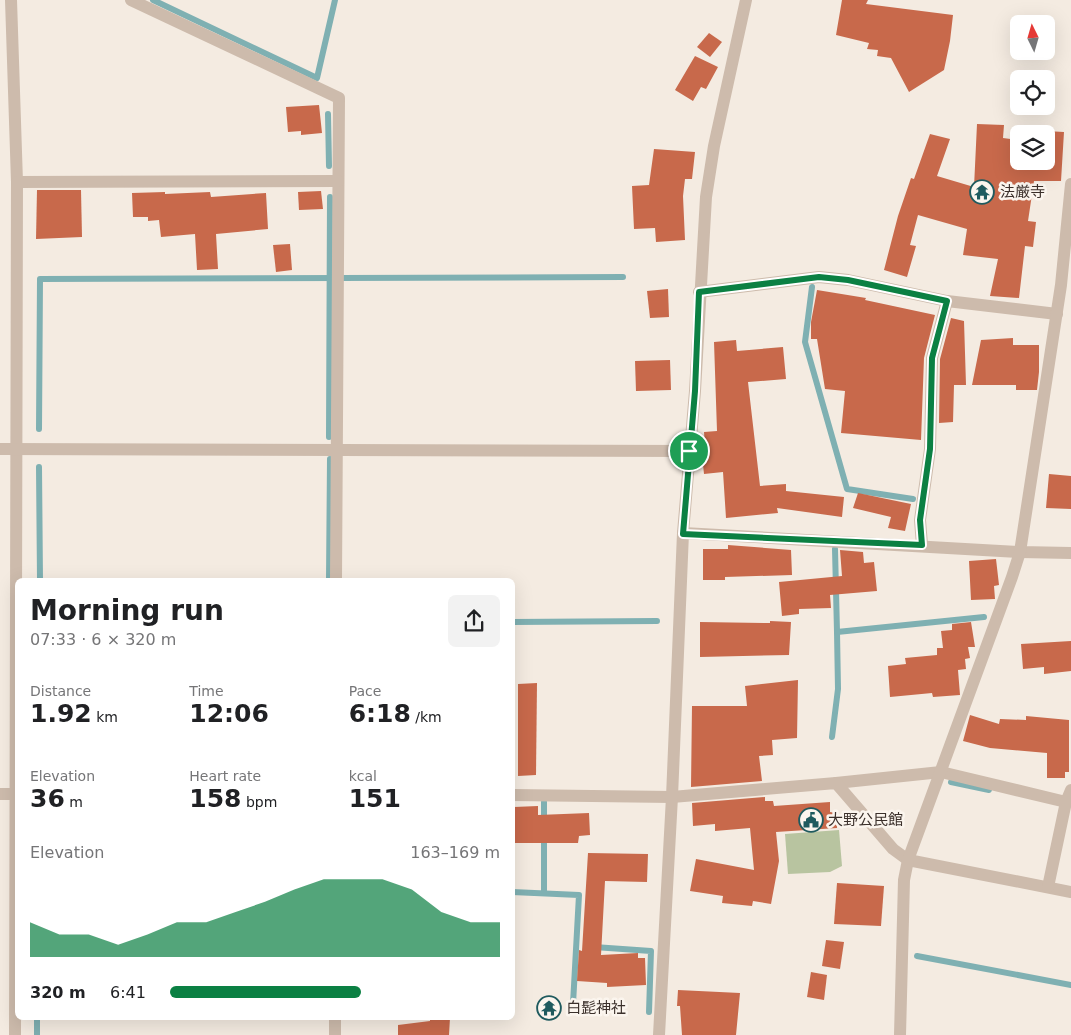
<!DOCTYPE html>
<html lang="en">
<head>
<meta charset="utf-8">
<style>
	:root { --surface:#fff; --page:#f2f2f2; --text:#202124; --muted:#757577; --accent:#0b8043 }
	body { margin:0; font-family:"DejaVu Sans","Noto Sans JP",sans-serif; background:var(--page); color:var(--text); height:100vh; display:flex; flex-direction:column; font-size:19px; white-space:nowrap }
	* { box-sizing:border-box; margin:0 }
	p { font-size:16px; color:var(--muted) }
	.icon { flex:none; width:28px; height:28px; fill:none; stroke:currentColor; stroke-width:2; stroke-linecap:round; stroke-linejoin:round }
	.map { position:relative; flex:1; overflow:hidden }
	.details { position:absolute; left:15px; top:578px; width:500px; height:442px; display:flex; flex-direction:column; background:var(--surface); border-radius:8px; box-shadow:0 5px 20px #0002 }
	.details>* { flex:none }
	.needle { width:32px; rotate:355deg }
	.buttons { position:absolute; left:1010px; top:15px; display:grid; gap:10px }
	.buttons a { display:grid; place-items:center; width:45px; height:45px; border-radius:8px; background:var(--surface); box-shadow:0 5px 20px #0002; font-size:25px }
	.pin { position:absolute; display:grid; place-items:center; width:42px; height:42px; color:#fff; margin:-21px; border:2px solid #fff; border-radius:50%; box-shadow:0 1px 5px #0007 }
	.round { display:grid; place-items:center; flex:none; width:52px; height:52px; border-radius:8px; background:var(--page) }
	.summary { display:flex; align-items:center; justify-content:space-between; height:85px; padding:0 15px }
	h1 { font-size:28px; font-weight:600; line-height:38px }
	.stats { display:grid; grid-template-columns:repeat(3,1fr); gap:8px; height:85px; padding:5px 15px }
	.stats div { display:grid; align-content:center }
	.stats b { font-size:25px; font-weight:600 }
	.stats small { font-size:14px; font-weight:400 }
	.stats p { font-size:14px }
	.chart { height:140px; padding:10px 15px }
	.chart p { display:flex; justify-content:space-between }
	.chart svg { width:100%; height:90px; margin-top:5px; fill:var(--accent); opacity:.7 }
	ul { padding:0 15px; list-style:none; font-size:16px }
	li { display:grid; grid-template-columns:80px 60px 1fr; align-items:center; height:38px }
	li i { height:12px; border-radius:6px; background:var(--accent) }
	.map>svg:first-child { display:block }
</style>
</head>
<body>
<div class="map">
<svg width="1071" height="1035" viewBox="0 0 1071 1035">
	<rect width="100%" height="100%" fill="#f4ebe1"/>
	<polygon fill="#b8c4a0" points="839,830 842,866 830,872 788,874 785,834"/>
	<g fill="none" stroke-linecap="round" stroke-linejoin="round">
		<g stroke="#7fb0b2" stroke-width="6">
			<polyline points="153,0 317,78 335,0"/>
			<polyline points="328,114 329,166"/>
			<polyline points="812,287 805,342 847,489 913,499"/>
			<polyline points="39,429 40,279 623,277"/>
			<polyline points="329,437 330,197"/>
			<polyline points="39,467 40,580"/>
			<polyline points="835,549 837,632 984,617"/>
			<polyline points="329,580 330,459"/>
			<polyline points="512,622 657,621"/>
			<polyline points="832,737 838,689 837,632"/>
			<polyline points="951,782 989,790"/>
			<polyline points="544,823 544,802"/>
			<polyline points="512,892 579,895 573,1004"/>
			<polyline points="544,893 544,836"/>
			<polyline points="594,947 651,951 649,1012"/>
			<polyline points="917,956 1071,985"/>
			<polyline points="37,1035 37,1018"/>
		</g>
	</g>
	<g fill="#c8694b">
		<polygon points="842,0 868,0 866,4 953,15 950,41 944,70 909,92 891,58 877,56 878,50 867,49 869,43 836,35"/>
		<polygon points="709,33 722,42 710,57 697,47"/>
		<polygon points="695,56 718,67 706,89 701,87 693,101 675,90"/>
		<polygon points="319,105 322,133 301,135 301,131 288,132 286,107"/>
		<polygon points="977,124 1004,125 1003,138 1019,140 1019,161 1046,161 1046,131 1064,132 1061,181 1034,181 1028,221 1036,222 1033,247 1025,246 1019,298 990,296 998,259 963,255 967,229 918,215 910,245 916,246 907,277 884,270 898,216 911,178 914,179 930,134 950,139 937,176 974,187"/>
		<polygon points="654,149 695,152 692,179 685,179 683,196 685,240 656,242 655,228 634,229 632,186 649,185"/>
		<polygon points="37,190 81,190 82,237 36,239"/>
		<polygon points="321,191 323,209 299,210 298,192"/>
		<polygon points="165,192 165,194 210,192 211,197 266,193 268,229 216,234 218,269 197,270 195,234 161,237 159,220 148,221 148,217 133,217 132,193"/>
		<polygon points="290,244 292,270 276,272 273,245"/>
		<polygon points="668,289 669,317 650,318 647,291"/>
		<polygon points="817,290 866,298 865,300 935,315 924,358 921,440 841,433 845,391 825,389 817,339 811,339 811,322"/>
		<polygon points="951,318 964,321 966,385 954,385 953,422 939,423 940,359"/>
		<polygon points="1013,338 1013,345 1039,345 1039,372 1037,390 1016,390 1016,385 972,385 981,340"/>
		<polygon points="736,340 737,351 783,347 786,379 748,382 760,486 786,484 786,491 844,497 842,517 777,508 778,513 726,518 723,472 704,474 701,446 705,446 704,432 717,431 714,342"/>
		<polygon points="670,360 671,390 636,391 635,361"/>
		<polygon points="1049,474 1071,476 1071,509 1046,508"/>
		<polygon points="858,493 911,504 905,531 888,528 891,517 853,508"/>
		<polygon points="728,545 791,550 792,575 725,577 725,580 703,580 703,549 728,549"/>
		<polygon points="840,550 863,552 864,563 874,562 877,591 830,595 831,608 799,609 799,614 782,616 779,582 842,576"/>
		<polygon points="996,559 999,585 994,586 995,599 971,600 969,561"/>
		<polygon points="770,621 791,622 789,655 700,657 700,622 770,623"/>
		<polygon points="971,622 975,647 968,647 970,658 965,659 966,669 958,670 960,695 933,697 932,693 890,697 888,666 906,664 905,658 937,655 937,648 943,648 941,631 952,630 952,624"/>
		<polygon points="1071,641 1071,671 1044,674 1044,667 1023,669 1021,644"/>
		<polygon points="798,680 797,738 772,740 773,755 759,756 762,781 691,787 692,706 747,706 745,686"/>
		<polygon points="537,683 536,775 518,776 518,684"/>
		<polygon points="970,715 999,724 1000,719 1026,720 1026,716 1069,720 1069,772 1065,772 1065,778 1047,778 1047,753 990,748 963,741"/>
		<polygon points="765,797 765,801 773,801 774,806 830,802 830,812 836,813 837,828 776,832 779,861 771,904 753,901 752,906 722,903 723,896 690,891 696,859 754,870 750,828 715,831 715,824 693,826 692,803"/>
		<polygon points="538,806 538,815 589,813 590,835 579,836 578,843 514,843 514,807"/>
		<polygon points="588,853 648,854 647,882 605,881 601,955 638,953 638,958 645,958 646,985 607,987 607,983 577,981 579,950 582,951"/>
		<polygon points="837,883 884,886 881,926 834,924"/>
		<polygon points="826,940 844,942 840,969 822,966"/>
		<polygon points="811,972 827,975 824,1000 807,997"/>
		<polygon points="678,990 740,993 736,1035 682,1035 680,1006 677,1006"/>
		<polygon points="430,1018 450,1018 449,1035 398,1035 398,1025 430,1021"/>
	</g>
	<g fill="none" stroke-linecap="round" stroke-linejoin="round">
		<g stroke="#cdbbac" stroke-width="12">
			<polyline points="11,0 17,182 15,1035"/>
			<polyline points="131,0 339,98 336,580"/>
			<polyline points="17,182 338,181"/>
			<polyline points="699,292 819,277 848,280 947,301 1057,314"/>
			<polyline points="0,449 689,451"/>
			<polyline points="683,533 1020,552 1071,553"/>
			<polyline points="922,545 920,520 930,449 932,358 947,301"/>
			<polyline points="836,783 941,772 1066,802 1071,790"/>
			<polyline points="0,794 18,794"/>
			<polyline points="512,795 672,797 836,783 893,849 908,860 1071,892"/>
			<polyline points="1048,887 1066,802"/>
			<polyline points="335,1018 335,1035"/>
			<polyline points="659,1035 672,797 683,533 695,391 706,197 714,146 746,0"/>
			<polyline points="900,1035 904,880 908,860 1012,577 1020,552 1061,285 1071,184"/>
		</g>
	</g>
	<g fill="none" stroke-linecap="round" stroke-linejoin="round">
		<g stroke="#fff" stroke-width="10">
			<polygon id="route" points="819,277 848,280 947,301 932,358 930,449 920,520 922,545 683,534 695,391 699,292"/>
		</g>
		<use href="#route" stroke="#0b8043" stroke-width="6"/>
	</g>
	<defs>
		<g id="temple-ring" transform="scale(1.25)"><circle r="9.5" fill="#fbf5ee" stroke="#1f5a5e" stroke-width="1.5"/><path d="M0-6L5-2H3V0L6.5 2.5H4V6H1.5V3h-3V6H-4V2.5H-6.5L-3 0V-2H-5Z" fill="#1f5a5e"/></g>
		<g id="civic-ring" transform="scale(1.25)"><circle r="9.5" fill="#fbf5ee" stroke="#1f5a5e" stroke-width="1.5"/><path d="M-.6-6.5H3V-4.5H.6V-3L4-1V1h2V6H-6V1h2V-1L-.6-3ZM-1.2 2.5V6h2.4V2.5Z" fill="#1f5a5e"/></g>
	</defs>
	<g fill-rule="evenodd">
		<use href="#temple-ring" x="982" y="192"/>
		<use href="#civic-ring" x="811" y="820"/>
		<use href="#temple-ring" x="549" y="1008"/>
	</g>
	<g text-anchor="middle" stroke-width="5" stroke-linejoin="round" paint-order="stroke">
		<g font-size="15" fill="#3b302b" stroke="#fbf5ee" text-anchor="start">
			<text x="1000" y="197">法厳寺</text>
			<text x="828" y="825">大野公民館</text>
			<text x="566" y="1013">白髭神社</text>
		</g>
	</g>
</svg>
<div class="buttons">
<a><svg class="needle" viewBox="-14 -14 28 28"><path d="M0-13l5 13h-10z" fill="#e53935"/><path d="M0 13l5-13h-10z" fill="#757577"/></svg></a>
<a><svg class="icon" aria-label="locate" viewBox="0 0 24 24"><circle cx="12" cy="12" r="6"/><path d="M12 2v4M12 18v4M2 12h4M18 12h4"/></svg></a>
<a><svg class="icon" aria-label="layers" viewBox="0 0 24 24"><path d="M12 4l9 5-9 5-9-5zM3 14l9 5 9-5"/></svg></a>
</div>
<div class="pin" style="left:689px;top:451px;background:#1e9e55"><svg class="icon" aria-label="arrive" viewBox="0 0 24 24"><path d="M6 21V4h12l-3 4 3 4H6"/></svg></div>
<section class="details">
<div class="summary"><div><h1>Morning run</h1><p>07:33 · 6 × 320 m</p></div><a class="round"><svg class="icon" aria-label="share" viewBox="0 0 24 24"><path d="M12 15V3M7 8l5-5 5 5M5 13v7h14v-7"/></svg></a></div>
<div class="stats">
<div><p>Distance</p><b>1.92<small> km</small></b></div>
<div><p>Time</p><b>12:06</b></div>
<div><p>Pace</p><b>6:18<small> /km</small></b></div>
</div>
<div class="stats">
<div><p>Elevation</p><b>36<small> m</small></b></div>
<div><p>Heart rate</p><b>158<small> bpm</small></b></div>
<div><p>kcal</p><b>151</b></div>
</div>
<div class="chart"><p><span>Elevation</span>163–169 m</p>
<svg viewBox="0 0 160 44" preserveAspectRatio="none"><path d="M0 44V27L10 33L20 33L30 38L40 33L50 27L60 27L70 22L80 17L90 11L100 6L110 6L120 6L130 11L140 22L150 27L160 27V44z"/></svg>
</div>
<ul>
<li><b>320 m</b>6:41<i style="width:58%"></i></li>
</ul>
</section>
</div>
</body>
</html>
